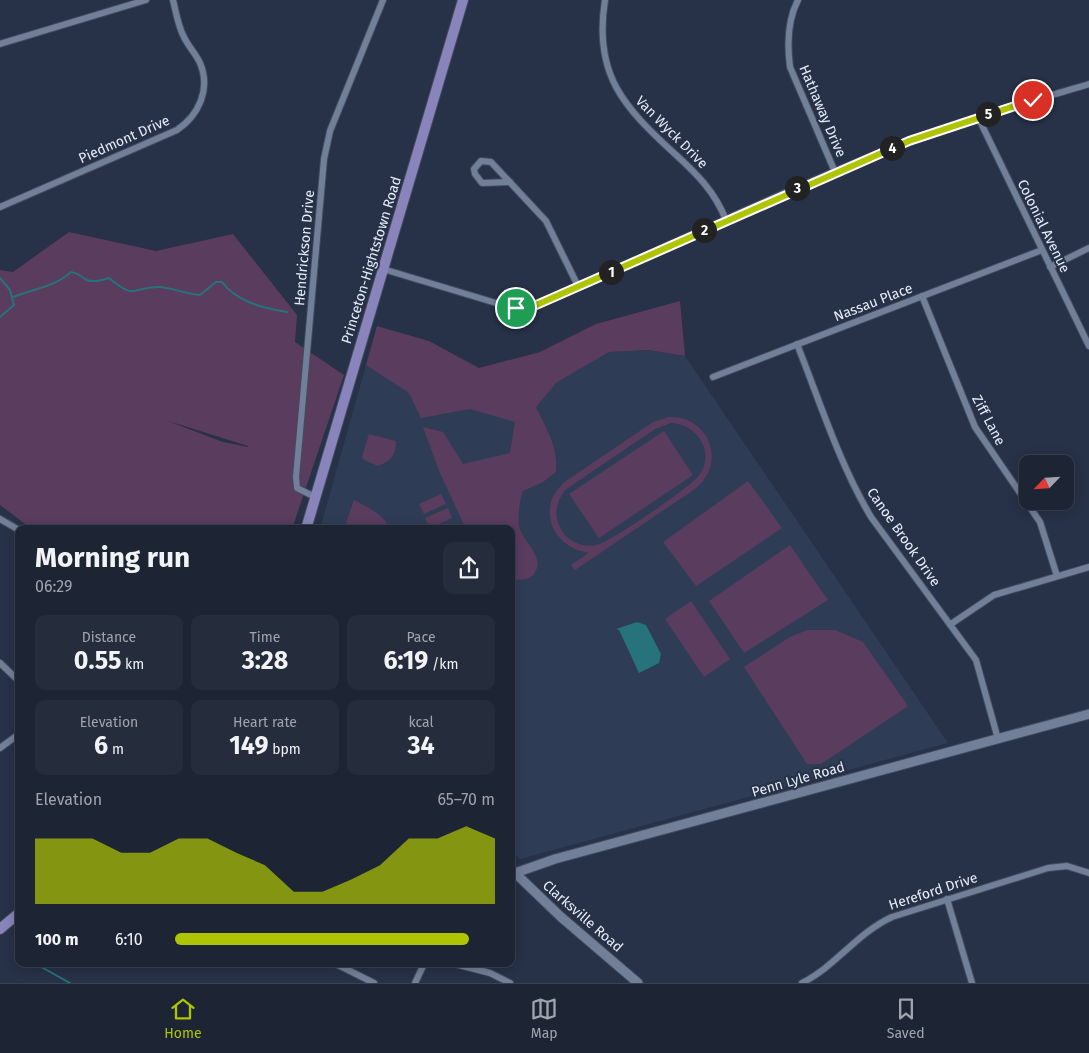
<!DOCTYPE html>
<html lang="en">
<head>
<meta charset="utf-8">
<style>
	:root { --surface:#1d2535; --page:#252d3d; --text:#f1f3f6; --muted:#a0a5ad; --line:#3b4250; --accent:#afc503 }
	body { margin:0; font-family:"Fira Sans",sans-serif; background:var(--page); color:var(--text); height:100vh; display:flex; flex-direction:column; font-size:19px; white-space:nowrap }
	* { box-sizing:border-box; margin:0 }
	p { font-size:16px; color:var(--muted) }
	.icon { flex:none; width:28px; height:28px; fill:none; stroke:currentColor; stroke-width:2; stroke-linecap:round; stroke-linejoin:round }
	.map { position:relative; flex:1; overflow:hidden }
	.sheet { position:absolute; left:15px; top:525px; width:500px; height:442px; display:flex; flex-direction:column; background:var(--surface); border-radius:10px; box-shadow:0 2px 12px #0003,0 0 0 1px var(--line) }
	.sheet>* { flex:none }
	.needle { width:32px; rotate:245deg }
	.tools { position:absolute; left:1019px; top:455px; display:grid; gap:10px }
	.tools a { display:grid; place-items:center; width:55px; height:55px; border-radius:10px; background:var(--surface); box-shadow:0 2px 12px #0003,0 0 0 1px var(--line); font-size:25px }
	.pin { position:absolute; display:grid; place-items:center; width:42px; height:42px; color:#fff; margin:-21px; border:2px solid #fff; border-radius:50%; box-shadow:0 1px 5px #0007 }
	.km { position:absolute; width:25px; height:25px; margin:-12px; border-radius:50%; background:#222; color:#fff; font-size:14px; line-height:25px; text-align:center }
	.round { display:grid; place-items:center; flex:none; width:52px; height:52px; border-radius:10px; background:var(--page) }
	.headline { display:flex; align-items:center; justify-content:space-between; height:85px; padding:0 20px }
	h1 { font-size:28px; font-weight:700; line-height:38px }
	.metrics { display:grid; grid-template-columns:repeat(3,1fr); gap:8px; height:85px; padding:5px 20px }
	.metrics div { display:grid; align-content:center; border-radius:10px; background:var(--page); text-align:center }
	.metrics b { font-size:25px; font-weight:700 }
	.metrics small { font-size:14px; font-weight:400 }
	.metrics p { font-size:14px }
	.chart { height:140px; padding:10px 20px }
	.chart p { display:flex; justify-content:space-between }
	.chart svg { width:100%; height:90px; margin-top:5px; fill:var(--accent); opacity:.7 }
	ul { padding:0 20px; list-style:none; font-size:16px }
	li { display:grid; grid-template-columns:80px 60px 1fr; align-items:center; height:38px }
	li i { height:12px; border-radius:6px; background:var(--accent) }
	.dock { display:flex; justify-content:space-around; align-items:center; height:70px; border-top:1px solid var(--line); background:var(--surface); font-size:14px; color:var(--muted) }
	.dock a { display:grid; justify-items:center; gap:2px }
	.dock .current { color:var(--accent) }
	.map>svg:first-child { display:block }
</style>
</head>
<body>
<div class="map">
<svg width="1089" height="983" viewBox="0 0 1089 983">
	<rect width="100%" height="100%" fill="#273147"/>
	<polygon fill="#2e3c56" points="649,350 685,356 948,743 520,859 511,850 511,529 320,529 366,365 419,381 556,383 609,352"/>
	<g fill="#5a3c5e" fill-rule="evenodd">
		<path d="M69 232 156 251 233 234 297 315 295 342 344 375 292 529H32L0 505V270L13 272ZM165 420 248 446V447L223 442Z"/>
		<path d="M680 301 685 356 649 350 609 352 556 383 536 407C547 430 558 446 556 472L543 482 523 491C519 502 518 514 519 526 522 542 548 558 533 575 527 581 519 580 511 579V529H466L439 471 423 427 443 432 463 464 510 453 515 422 470 409 421 418 409 393 366 365 377 326 429 341 479 368 540 352 596 324Z"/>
		<path d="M669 417C710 416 727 464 695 489L575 570 571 565 589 553C551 547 535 506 566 481L653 422ZM671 423C697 424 715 451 700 474 694 485 610 542 597 545 583 548 568 542 561 529 553 516 556 502 565 490L655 429Z"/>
		<polygon points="664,431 693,475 599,538 569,494"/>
		<path d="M369 434 396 441C396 455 391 461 378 466L364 460 362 457Z"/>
		<polygon points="748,481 782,528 696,586 663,542"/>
		<polygon points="441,494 446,504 424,514 419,504"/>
		<path d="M354 500C367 507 384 514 390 529H344Z"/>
		<polygon points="448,508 452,518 430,528 425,518"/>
		<polygon points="790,545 828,600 744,653 709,601"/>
		<polygon points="691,601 730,659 704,677 665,619"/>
		<polygon points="807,630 835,630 863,642 908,706 821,764 807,764 744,667 790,637"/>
	</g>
	<polygon fill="#26737b" points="637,622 646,625 661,654 659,663 639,673 619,630 616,629"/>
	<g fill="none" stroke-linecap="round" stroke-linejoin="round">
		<g stroke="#26737b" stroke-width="2">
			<polyline points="0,278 10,290 14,305 0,317"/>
			<path d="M13 297C33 289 55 287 71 272 80 273 80 277 87 280 93 283 102 280 109 278 138 302 131 286 160 287 173 288 186 294 200 295L216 282H222C237 302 263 308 287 312"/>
			<polyline points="36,964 70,983"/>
		</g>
		<g stroke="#424c5d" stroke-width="8">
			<g id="street">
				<path d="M605 0C593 75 624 107 675 154 697 174 715 192 726 220"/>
				<path d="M798 0C787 21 787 44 790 67L835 172"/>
				<polyline points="0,44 146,0"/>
				<polyline points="978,117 1089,346"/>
				<polyline points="510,182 482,183 475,174 474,169 481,161 491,162 546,221 578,286"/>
				<path d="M0 207 177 130C199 115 211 89 200 63 196 54 188 46 184 37 178 26 176 12 173 0"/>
				<polyline points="1050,267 1089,248"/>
				<path d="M383 269 506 306 516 308 534 306C659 251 782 191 909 141 967 118 1029 102 1089 84"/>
				<polyline points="922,296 975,427 1040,522 1057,576"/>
				<path d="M797 344C820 402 839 463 871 517L976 660 998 739"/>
				<polyline points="713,377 1042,250"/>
				<polyline points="315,497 297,488 296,477 324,159 330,131 383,0"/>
				<polyline points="0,519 19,530"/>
				<polyline points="951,624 994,595 1089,567"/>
				<polyline points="0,663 19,681"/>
				<polyline points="0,748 19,734"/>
				<polyline points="947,899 972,983"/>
				<polyline points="336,964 374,983"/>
				<polyline points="455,964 490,973 510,983"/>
				<polyline points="415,983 424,964"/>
				<path d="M802 983C836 966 857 933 892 917L1048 868 1067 866 1089 873"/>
			</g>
		</g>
		<g stroke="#424c5d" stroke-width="11">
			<g id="secondary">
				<polyline points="512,870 561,917 638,983"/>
				<polyline points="515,873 555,859 1089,714"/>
			</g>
		</g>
		<g stroke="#424c5d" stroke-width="12">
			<g id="primary">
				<polyline points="306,529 463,0"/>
				<polyline points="0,929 19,913"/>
			</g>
		</g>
		<use href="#street" stroke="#727f98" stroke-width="6"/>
		<use href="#secondary" stroke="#727f98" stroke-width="9"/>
		<use href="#primary" stroke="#8984bb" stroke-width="10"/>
	</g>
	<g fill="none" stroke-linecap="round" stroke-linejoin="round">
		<g stroke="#fff" stroke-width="10">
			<polyline id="route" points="516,308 534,306 909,141 1033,100"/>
		</g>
		<use href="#route" stroke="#afc503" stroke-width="6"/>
	</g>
	<g text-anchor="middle" stroke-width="4" stroke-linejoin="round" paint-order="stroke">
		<g font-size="14" fill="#e5ecfa" stroke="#273147">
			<text transform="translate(823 111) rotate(67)" y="5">Hathaway Drive</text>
			<text transform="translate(672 132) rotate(45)" y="5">Van Wyck Drive</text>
			<text transform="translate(124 139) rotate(-24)" y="5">Piedmont Drive</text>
			<text transform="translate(1044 226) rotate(64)" y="5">Colonial Avenue</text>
			<text transform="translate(304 248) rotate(-85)" y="5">Hendrickson Drive</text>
			<text transform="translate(371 260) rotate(-73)" y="5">Princeton-Hightstown Road</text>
			<text transform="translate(873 302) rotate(-21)" y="5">Nassau Place</text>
			<text transform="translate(989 420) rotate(62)" y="5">Ziff Lane</text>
			<text transform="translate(904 537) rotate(55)" y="5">Canoe Brook Drive</text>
			<text transform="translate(798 779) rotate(-16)" y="5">Penn Lyle Road</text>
			<text transform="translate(933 891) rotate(-18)" y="5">Hereford Drive</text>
			<text transform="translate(583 916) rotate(41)" y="5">Clarksville Road</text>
		</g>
	</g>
</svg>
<div class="tools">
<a><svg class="needle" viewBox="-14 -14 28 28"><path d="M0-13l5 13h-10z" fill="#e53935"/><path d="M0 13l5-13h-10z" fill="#a0a5ad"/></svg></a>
</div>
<div class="pin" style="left:516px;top:308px;background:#1e9e55"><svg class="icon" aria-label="arrive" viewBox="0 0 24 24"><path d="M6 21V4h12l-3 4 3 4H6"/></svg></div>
<div class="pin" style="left:1033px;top:100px;background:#d93025"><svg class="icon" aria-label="check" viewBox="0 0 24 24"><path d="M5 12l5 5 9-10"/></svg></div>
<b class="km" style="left:611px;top:272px">1</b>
<b class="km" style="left:704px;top:230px">2</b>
<b class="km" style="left:797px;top:188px">3</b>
<b class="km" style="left:892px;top:148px">4</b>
<b class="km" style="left:988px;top:114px">5</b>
<section class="sheet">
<div class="headline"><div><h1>Morning run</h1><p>06:29</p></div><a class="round"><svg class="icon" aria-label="share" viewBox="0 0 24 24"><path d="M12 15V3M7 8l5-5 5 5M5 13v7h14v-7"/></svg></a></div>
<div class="metrics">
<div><p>Distance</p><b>0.55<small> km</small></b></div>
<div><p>Time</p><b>3:28</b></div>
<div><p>Pace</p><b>6:19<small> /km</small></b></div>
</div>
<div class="metrics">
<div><p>Elevation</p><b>6<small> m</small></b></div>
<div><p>Heart rate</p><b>149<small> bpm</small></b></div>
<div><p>kcal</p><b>34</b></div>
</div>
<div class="chart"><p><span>Elevation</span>65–70 m</p>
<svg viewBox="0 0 160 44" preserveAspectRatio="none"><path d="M0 44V12L10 12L20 12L30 19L40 19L50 12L60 12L70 19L80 25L90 38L100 38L110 32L120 25L130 12L140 12L150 6L160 12V44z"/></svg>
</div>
<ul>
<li><b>100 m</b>6:10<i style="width:92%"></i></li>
</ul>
</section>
</div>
<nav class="dock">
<a class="current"><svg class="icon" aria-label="home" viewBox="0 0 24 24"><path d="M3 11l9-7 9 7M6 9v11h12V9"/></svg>Home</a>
<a><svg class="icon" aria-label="map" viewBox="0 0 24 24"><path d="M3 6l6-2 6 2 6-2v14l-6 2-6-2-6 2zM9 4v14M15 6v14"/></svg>Map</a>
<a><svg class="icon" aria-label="saved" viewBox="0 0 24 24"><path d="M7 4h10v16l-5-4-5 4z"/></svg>Saved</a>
</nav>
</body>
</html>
